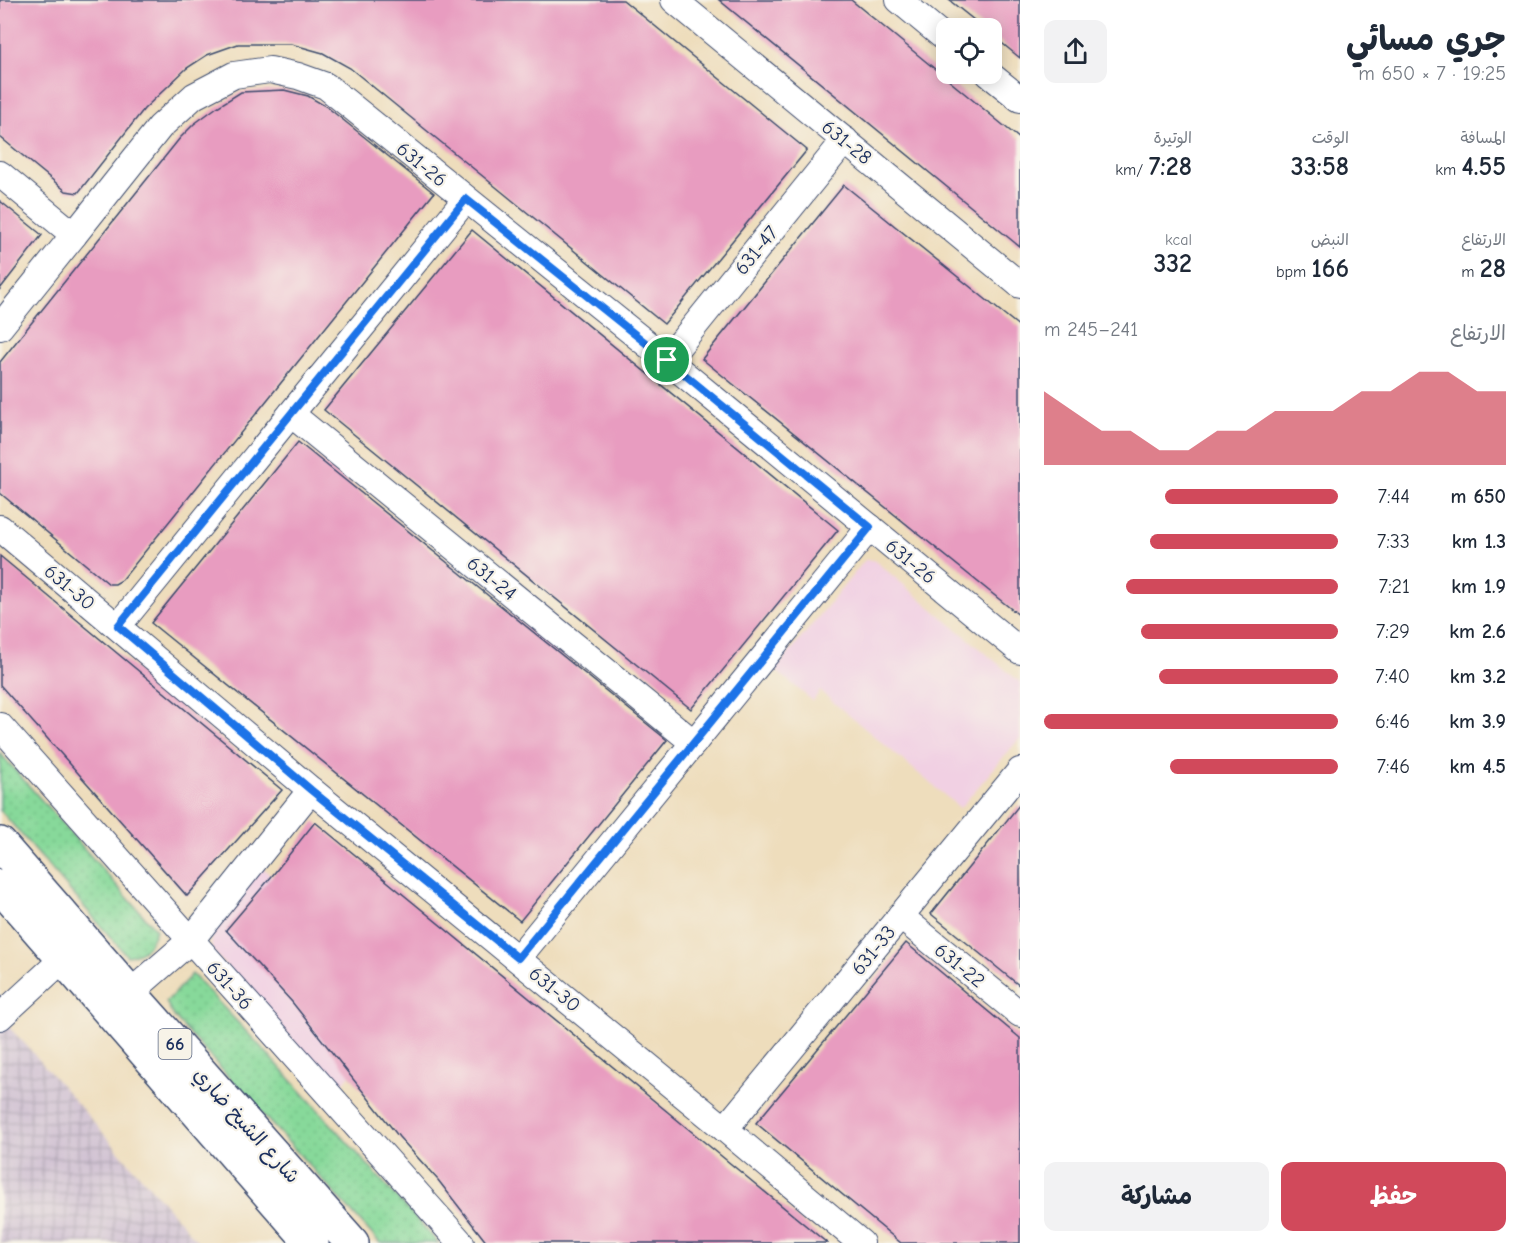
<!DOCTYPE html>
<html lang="ar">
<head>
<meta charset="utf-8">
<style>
	:root { --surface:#fff; --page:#f2f2f3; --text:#1f2937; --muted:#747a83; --accent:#d1495b }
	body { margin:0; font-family:"Comic Neue","Playpen Sans Arabic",sans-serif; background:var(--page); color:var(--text); direction:rtl; height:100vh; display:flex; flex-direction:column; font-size:22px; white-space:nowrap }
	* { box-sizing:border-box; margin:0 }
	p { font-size:20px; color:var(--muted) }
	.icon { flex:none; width:33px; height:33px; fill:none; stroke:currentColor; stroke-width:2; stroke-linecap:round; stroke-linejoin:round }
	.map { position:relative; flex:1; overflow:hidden; direction:ltr }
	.side { display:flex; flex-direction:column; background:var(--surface); width:510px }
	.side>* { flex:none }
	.tools { position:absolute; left:936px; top:18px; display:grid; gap:12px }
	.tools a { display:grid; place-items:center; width:66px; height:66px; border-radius:12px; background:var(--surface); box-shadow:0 3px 15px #0003; font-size:30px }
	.pin { position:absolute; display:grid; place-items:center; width:51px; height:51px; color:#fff; margin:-26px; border:3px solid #fff; border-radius:50%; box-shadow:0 2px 6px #0007 }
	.round { display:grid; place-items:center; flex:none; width:63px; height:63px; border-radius:12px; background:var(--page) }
	.head { display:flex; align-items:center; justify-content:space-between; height:102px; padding:0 24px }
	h1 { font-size:33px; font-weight:700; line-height:45px }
	.metrics { display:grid; grid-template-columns:repeat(3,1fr); gap:9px; height:102px; padding:6px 24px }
	.metrics div { display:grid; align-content:center }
	.metrics b { font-size:26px; font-weight:700 }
	.metrics small { font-size:16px; font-weight:400 }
	.metrics p { font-size:16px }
	.chart { height:168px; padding:12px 24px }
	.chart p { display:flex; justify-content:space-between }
	.chart svg { width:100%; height:108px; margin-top:6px; fill:var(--accent); opacity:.7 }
	.primary-button { display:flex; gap:12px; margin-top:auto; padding:12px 24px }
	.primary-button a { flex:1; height:69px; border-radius:12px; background:var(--accent); color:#fff; font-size:24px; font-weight:700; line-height:69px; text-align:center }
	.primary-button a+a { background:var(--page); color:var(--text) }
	ul { padding:0 24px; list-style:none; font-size:20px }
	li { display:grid; grid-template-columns:96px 72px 1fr; align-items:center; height:45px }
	li i { height:15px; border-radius:8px; background:var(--accent) }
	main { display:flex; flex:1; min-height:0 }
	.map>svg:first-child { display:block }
</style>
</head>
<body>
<main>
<section class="side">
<div class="head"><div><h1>جري مسائي</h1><p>19:25 · 7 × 650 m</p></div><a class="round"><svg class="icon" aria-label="share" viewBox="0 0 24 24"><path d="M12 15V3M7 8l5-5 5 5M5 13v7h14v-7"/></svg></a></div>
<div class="metrics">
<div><p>المسافة</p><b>4.55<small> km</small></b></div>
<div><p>الوقت</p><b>33:58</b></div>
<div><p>الوتيرة</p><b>7:28<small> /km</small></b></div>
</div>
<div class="metrics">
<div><p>الارتفاع</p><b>28<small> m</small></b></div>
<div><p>النبض</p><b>166<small> bpm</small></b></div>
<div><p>kcal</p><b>332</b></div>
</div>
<div class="chart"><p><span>الارتفاع</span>241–245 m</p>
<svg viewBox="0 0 160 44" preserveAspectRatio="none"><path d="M0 44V14L10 22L20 30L30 30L40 38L50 38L60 30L70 30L80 22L90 22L100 22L110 14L120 14L130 6L140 6L150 14L160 14V44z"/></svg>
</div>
<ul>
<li><b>650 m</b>7:44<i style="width:59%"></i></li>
<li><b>1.3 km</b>7:33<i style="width:64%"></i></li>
<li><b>1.9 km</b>7:21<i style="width:72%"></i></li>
<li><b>2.6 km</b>7:29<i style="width:67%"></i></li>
<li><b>3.2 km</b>7:40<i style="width:61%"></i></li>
<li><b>3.9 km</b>6:46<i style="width:100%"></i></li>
<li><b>4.5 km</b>7:46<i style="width:57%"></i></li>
</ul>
<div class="primary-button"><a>حفظ</a><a>مشاركة</a></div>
</section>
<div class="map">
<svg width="1020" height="1243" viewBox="0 0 1020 1243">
	<defs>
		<pattern id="industrial-grid" width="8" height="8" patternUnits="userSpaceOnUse" patternTransform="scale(1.5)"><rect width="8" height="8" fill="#cebed1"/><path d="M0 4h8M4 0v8" fill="none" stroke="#a69bad"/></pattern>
		<pattern id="grass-dots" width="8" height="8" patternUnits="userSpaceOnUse" patternTransform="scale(1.5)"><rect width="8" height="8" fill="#87d99a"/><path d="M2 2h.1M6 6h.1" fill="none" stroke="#74bb87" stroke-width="1.8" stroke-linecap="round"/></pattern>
	</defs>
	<rect width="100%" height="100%" fill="#f7f3e8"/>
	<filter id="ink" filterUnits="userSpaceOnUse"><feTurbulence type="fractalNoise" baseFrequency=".0167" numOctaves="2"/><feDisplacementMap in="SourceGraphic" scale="12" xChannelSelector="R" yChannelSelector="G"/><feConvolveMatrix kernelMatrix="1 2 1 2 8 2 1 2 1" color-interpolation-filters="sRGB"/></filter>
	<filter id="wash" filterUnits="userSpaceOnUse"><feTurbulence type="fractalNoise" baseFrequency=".008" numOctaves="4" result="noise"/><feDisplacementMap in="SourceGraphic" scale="24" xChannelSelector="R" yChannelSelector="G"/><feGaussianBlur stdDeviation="1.35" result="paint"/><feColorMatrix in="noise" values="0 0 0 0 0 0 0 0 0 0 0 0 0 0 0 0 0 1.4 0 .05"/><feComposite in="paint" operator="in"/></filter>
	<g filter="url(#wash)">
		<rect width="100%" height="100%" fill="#eeddbc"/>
		<g fill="#f1d0e3">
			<polygon points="865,560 874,560 1020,682 1020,738 960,808 820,691 813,701 775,670"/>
			<polygon points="262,867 405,1007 337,1091 212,950 211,940 213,929"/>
		</g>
		<polygon fill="url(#industrial-grid)" points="0,1018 27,1046 199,1243 0,1243"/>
		<g fill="url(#grass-dots)" stroke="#51847c" stroke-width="1.5">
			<path d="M0 753 156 930C150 946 144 954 127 956L0 810Z"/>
			<polygon points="192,974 276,1063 438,1243 380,1243 175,1018 166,1002"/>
		</g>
		<g id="blocks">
			<g fill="#e89cc0">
				<polygon points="0,0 623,0 807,150 664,324 350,68 323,53 291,44 238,44 207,55 187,68 144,109 78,193 66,191 0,137"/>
				<polygon points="719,0 851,0 890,32 1020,139 1020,247"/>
				<polygon points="949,0 1020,0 1020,58 992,35 992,28 984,28"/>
				<polygon points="284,90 308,96 327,107 434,193 122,580 115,584 109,584 0,493 0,362 180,138 194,124 217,107 241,92"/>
				<polygon points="844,185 1020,327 1020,616 702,359"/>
				<polygon points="0,201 42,235 0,289"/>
				<polygon points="472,230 838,530 691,709 324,410"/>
				<polygon points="298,442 667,740 520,921 151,623"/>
				<polygon points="0,556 282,790 187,896 0,685"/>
				<polygon points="1020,804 1020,986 931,914"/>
				<polygon points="315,822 748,1178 827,1243 487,1243 438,1180 399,1137 292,1002 226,930 272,876"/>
				<polygon points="906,943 1020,1038 1020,1243 901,1243 756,1123"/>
			</g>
		</g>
	</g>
	<g filter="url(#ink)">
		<use href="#blocks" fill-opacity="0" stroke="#3b496c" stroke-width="1.5"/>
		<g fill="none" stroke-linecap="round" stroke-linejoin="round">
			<g stroke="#3b496c" stroke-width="28">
				<g id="minor">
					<polyline points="674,0 1020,285"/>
					<polyline points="899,0 946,39"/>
					<polyline points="989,74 1020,99"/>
					<polyline points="0,174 74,235 0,327"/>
					<polyline points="74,235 160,127 194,96 234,75 270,70 298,76 326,86 667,360 1020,651"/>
					<polyline points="667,360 845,140"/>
					<polyline points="291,414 694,743"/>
					<polyline points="0,528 311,790 725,1129 861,1243"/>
					<polyline points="118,626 466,199"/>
					<polyline points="0,726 461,1243"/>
					<polyline points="900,916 1020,1014"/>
					<polyline points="518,958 870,527"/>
					<polyline points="130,993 191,940 311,790"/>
					<polyline points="0,1017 63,959"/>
					<polyline points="725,1129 1020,771"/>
				</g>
			</g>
			<g stroke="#3b496c" stroke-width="36">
				<g id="major">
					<polyline points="0,844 130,993 352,1243"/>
					<polyline points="0,886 312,1243"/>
				</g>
			</g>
			<use href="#minor" stroke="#fff" stroke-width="26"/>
			<use href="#major" stroke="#fff" stroke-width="33"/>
		</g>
	</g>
	<g fill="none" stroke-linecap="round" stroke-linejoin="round" filter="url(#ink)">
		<g stroke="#fff" stroke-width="12">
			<polygon id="route" points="466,199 667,360 870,527 518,958 311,790 118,626"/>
		</g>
		<use href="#route" stroke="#1a73e8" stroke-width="8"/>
	</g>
	<g text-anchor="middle" stroke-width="4.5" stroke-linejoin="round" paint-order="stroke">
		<rect fill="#f7f3e8" stroke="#5d6a87" stroke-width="1.5" x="158.5" y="1029" width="33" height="30" rx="4.5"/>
		<g font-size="18" font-weight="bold" fill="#1b2f5e">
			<text x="175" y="1050">66</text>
		</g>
		<g font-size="20" fill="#1b2f5e" stroke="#f7f3e8">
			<text transform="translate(847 142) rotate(39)" y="7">631-28</text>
			<text transform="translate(422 164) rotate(39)" y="7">631-26</text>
			<text transform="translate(756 250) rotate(-51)" y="7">631-47</text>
			<text transform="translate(911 561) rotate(39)" y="7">631-26</text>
			<text transform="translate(492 578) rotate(39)" y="7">631-24</text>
			<text transform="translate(70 587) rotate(40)" y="7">631-30</text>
			<text transform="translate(873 950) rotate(-51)" y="7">631-33</text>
			<text transform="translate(960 965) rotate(39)" y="7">631-22</text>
			<text transform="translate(230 985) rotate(48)" y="7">631-36</text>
			<text transform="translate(555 989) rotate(39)" y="7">631-30</text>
			<text transform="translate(247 1125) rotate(48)" y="7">شارع الشيخ ضاري</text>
		</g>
	</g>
</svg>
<div class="tools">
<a><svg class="icon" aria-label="locate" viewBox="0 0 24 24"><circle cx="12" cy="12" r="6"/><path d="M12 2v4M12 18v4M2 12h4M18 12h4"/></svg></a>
</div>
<div class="pin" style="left:667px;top:360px;background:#1e9e55"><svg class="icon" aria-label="arrive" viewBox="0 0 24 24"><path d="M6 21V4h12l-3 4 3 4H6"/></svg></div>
</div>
</main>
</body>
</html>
